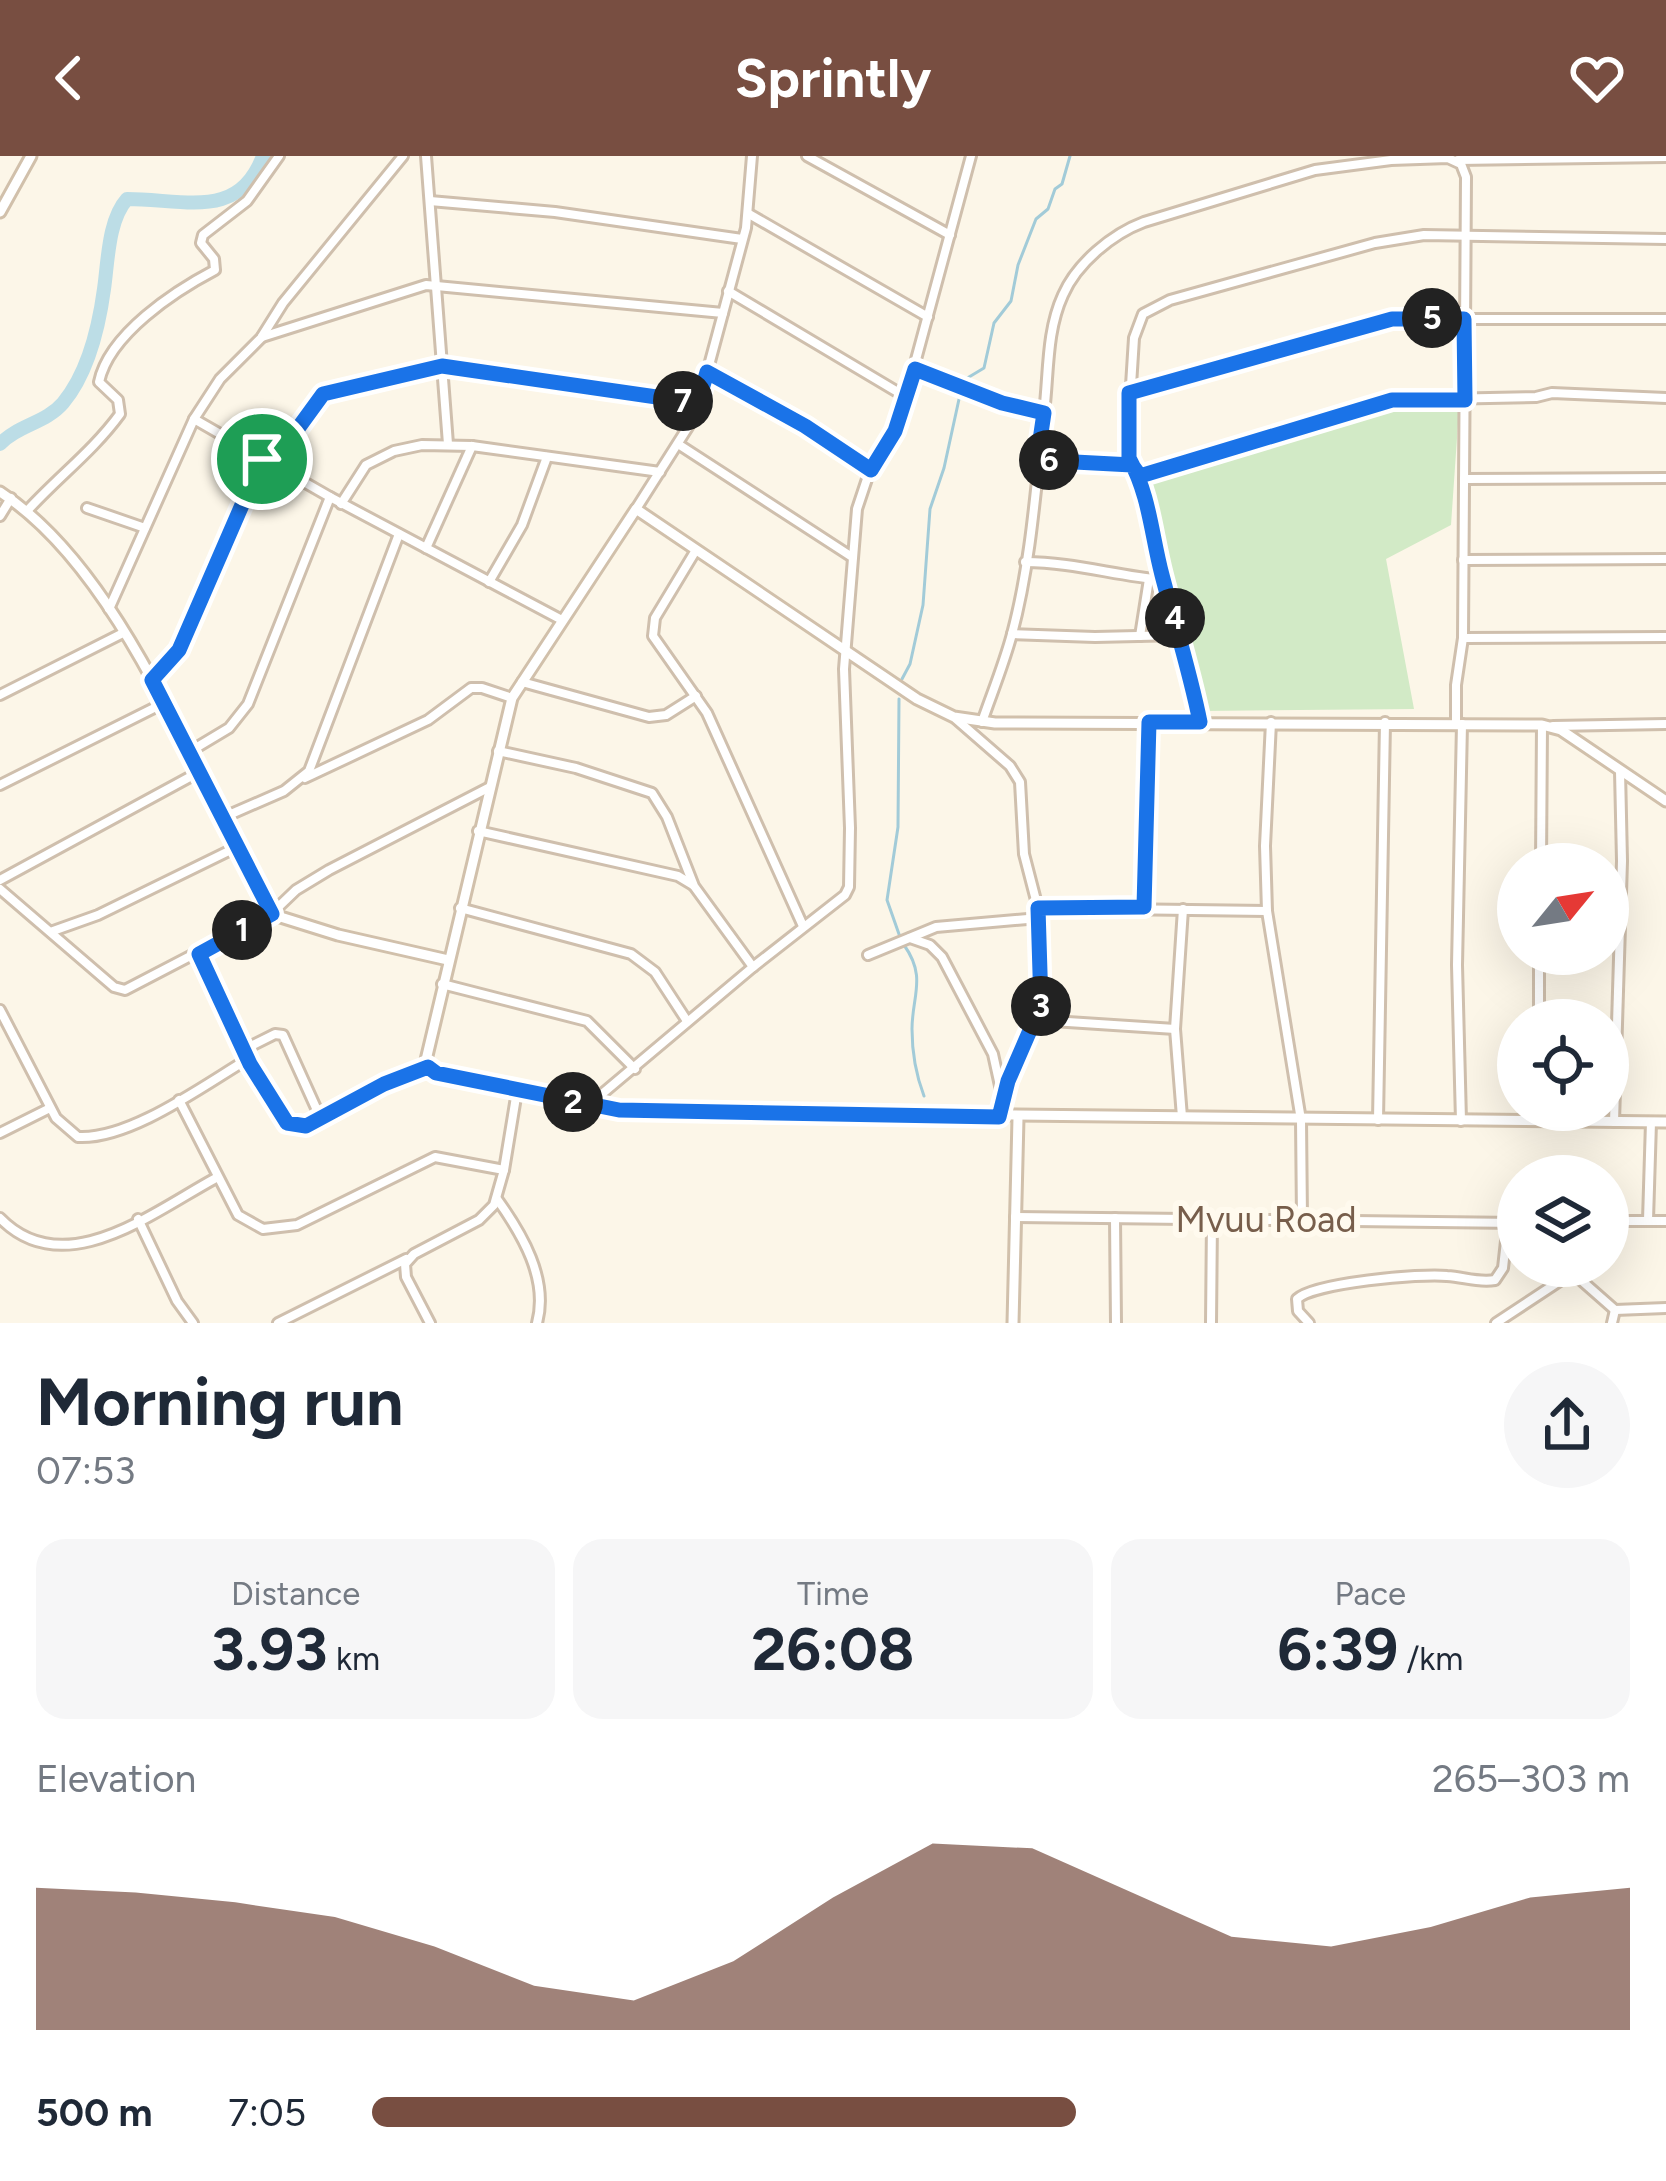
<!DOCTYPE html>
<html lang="en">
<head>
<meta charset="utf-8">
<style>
	:root { --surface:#fff; --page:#f6f6f7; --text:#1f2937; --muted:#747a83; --accent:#784e41 }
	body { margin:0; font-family:Figtree,sans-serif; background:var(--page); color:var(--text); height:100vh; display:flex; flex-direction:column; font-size:45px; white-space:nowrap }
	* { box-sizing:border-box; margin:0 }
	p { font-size:39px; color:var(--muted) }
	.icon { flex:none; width:66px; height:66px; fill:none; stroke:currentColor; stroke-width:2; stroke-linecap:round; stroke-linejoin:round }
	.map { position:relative; height:1167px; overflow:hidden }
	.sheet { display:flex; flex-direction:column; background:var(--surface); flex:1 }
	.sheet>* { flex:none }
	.needle { width:78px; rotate:60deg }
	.fabs { position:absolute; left:1497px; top:687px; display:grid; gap:24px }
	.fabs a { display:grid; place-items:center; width:132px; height:132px; border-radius:50%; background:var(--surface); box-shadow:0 12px 48px #0002; font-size:60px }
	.pin { position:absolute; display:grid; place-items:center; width:102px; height:102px; color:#fff; margin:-51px; border:6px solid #fff; border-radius:50%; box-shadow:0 3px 12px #0007 }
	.km { position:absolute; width:60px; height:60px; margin:-30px; border-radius:50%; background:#222; color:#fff; font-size:33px; line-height:60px; text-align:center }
	.round { display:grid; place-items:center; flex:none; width:126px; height:126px; border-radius:63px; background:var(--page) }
	.summary { display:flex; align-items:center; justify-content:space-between; height:204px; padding:0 36px }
	h1 { font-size:66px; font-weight:700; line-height:90px }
	.stats { display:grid; grid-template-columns:repeat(3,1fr); gap:18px; height:204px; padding:12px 36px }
	.stats div { display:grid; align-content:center; border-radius:30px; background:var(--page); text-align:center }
	.stats b { font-size:60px; font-weight:700 }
	.stats small { font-size:33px; font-weight:400 }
	.stats p { font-size:33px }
	.chart { height:336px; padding:24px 36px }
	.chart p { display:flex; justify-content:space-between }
	.chart svg { width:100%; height:216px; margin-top:12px; fill:var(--accent); opacity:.7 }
	ul { padding:0 36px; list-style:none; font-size:39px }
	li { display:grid; grid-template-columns:192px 144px 1fr; align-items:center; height:90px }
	li i { height:30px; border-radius:15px; background:var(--accent) }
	header { display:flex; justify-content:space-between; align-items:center; height:156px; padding:0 36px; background:var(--accent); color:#fff; font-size:54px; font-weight:700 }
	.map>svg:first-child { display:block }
</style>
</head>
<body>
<header><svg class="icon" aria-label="back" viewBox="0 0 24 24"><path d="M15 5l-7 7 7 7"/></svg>Sprintly<svg class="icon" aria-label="heart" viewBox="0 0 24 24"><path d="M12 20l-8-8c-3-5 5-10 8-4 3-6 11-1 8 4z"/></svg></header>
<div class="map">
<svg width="1666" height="1167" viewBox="0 0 1666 1167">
	<rect width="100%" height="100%" fill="#fcf6e8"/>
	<polygon fill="#d2eac6" points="1459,253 1451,369 1386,403 1414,553 1203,555 1148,325 1380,254"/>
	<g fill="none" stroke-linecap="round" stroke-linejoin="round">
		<g stroke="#a2cbd8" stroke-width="3">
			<polyline points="964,224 984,212 994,167 1011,145 1018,109 1036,63 1048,53 1055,33 1062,28 1070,0"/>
			<polyline points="902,523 910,508 923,449 930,353 944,312 961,234"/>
			<polyline points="899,543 898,671 887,744 900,781"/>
			<path d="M904 789C927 821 912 840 912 873 912 895 916 919 924 940"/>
		</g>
		<path stroke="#bcdde6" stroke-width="14" d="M0 288C18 269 46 267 63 247 88 217 99 170 104 133 108 106 108 64 127 43 184 43 239 65 263 0"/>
		<g stroke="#cfbfad" stroke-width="14">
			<g id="street">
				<polyline points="426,0 448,288"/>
				<polyline points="807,0 950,79"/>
				<polyline points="1458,4 1666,1"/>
				<polyline points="430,45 555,56 742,83"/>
				<polyline points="749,58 928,161"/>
				<polyline points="728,135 906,241"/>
				<polyline points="262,181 426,129 723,157"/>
				<polyline points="915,213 1002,247 1044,257"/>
				<polyline points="707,216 805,270 870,314"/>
				<polyline points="1129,237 1392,163 1666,163"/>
				<polyline points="194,263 330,341 560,463"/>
				<polyline points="678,288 852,401"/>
				<polyline points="1038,304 1132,309"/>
				<polyline points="272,308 323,237 414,214 457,211 699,247"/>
				<polyline points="1140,320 1392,244 1536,241 1552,237 1666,242"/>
				<polyline points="1464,323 1666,322"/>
				<polyline points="341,348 366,309 394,295 422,289 472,290 660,316"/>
				<polyline points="87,352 145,372"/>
				<polyline points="636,353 688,271 701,239 746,72 752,0"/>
				<path d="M27 355C58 321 93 295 120 258L118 244 99 226C109 178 175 135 215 114L214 103 201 87 203 79 247 45 279 0"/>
				<polyline points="0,360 11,342"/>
				<polyline points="426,392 472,290"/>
				<polyline points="696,394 655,462 653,480 707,557 803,770"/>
				<polyline points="1463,404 1666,403"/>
				<path d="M1025 406C1073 406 1116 420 1163 424"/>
				<polyline points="489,426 522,369 547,301"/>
				<polyline points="109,453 194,263 220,223 261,182 283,147 403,0"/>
				<polyline points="1012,478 1095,481 1181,479"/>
				<polyline points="1140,480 1149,423"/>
				<polyline points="1464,482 1666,481"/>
				<polyline points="152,523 179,494 262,303"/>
				<polyline points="522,526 649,561 666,559 696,540"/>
				<polyline points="0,539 123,477"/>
				<polyline points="956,563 1010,610 1020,626 1024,698 1038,752 1041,849 1008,925 1000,960"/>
				<path d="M982 566C992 537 1004 508 1012 478 1031 407 1036 330 1044 257 1049 218 1046 176 1063 139 1077 107 1112 78 1144 66L1315 14 1391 4 1448 2 1461 8 1466 21 1463 482 1456 529V568"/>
				<polyline points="1200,566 1184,492 1153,380 1146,335 1127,293 1134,182 1143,158 1170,144 1375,87 1424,79 1666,83"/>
				<polyline points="1271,566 1265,690 1267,755 1301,964 1302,1063"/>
				<polyline points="1553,570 1666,568"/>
				<polyline points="498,595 576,612 652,637 667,661 694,730 753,811"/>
				<polyline points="189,596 229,572 248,548 330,341"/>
				<polyline points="305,622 428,564 471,532 482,532 512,542"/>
				<polyline points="0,629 164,547"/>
				<polyline points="222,662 284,635 309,615 399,378"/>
				<polyline points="478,675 678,720 693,729"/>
				<polyline points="1541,708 1542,569"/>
				<polyline points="0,724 199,616"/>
				<polyline points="0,733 114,831 125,834 271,758 296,734 329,714 488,632"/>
				<polyline points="1144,751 1149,567"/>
				<polyline points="460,752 631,798 655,816 687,865"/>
				<polyline points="1038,752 1267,755"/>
				<polyline points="53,775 98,759 237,691"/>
				<polyline points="910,782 930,789 942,801 993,898 1002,939"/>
				<polyline points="199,798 250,908 287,967 306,970 384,928 428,911"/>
				<polyline points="868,799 936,771 1039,762"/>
				<polyline points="442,828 587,865 635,913"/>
				<path d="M0 854 56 962 78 981C130 984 204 929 248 903"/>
				<polyline points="1037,864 1175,873"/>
				<polyline points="1539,864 1539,798"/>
				<polyline points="245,893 275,878 283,879 321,963"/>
				<polyline points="179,944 238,1059 263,1073 297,1069 435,1001 504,1014"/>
				<polyline points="590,948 753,811 845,739 849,731 850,672 844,513 857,353 870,314 901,259 971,0"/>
				<polyline points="1182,961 1175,873 1183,753"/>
				<polyline points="1378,964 1385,566"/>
				<polyline points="1461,965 1457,809 1462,568"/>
				<polyline points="1614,966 1622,705 1620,615"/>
				<polyline points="0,977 50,952"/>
				<path d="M497 1043C522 1078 549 1123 537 1167"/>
				<polyline points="1015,1061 1518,1067"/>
				<path d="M0 1062C64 1128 153 1056 216 1022"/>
				<polyline points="1115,1062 1116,1167"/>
				<polyline points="138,1063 177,1145 193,1167"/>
				<polyline points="1648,1064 1651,966"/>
				<polyline points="1608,1065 1666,1065"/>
				<polyline points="1565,1110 1615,1154"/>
				<polyline points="1615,1154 1666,1152"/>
				<polyline points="278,1167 406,1103"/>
				<polyline points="430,1167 406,1121 405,1108 414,1098 479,1064 494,1049 504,1014 517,935"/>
				<polyline points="1211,1167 1212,1064"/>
				<path d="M1309 1167 1298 1155 1297 1143C1313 1127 1421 1117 1447 1120 1464 1121 1478 1127 1495 1124L1503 1112 1508 1067"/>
				<polyline points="1496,1167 1572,1117"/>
				<polyline points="1612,1167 1615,1154"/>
			</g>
		</g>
		<g stroke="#d1c0ab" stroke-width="15">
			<g id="secondary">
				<polyline points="0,56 31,0"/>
				<path d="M0 336C101 401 169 555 221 660 237 692 250 729 271 758L338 779 448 804"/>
				<polyline points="1666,645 1561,574 1542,569 995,567 954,561 917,543 636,353 512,542 426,904 436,917 589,949 637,955 1666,966"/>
				<polyline points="1013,1167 1018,962"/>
			</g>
		</g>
		<use href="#street" stroke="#fff" stroke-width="8"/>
		<use href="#secondary" stroke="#fff" stroke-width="9"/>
	</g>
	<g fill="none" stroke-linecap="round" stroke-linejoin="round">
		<g stroke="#fff" stroke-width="24">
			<path id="route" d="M262 303 179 494 152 524 272 758 199 798 250 908 287 967 306 970 384 928 428 911 436 917 619 954 999 961 1008 925 1041 849 1038 752 1144 751 1149 566H1200C1190 516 1175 469 1162 419 1151 377 1150 341 1129 302V237L1392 163H1464L1465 244H1392L1140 320 1132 309 1037 304 1044 257 1002 247 915 213 895 275 871 314 805 270 707 216 698 247 442 210 323 238 272 308 262 303"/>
		</g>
		<use href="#route" stroke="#1a73e8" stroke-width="15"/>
	</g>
	<g text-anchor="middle" stroke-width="12" stroke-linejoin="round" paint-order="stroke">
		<g font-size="36" fill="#775e4b" stroke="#fffaee">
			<text x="1266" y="1076">Mvuu Road</text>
		</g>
	</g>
</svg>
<div class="fabs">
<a><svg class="needle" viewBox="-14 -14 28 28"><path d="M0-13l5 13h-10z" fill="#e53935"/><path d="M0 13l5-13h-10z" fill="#747a83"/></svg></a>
<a><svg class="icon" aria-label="locate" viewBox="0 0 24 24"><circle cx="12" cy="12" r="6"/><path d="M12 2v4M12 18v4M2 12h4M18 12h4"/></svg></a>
<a><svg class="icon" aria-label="layers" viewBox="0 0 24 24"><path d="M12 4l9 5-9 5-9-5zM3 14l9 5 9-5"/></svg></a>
</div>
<div class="pin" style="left:262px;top:303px;background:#1e9e55"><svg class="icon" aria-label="arrive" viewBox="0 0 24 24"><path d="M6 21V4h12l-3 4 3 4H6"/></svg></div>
<b class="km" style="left:242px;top:774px">1</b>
<b class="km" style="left:573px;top:946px">2</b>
<b class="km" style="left:1041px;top:850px">3</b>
<b class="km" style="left:1175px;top:462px">4</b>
<b class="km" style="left:1432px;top:162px">5</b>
<b class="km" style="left:1049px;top:304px">6</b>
<b class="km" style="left:683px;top:245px">7</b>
</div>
<section class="sheet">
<div class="summary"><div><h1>Morning run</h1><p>07:53</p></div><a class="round"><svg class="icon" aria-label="share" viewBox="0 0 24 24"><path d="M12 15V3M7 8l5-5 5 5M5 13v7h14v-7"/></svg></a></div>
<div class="stats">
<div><p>Distance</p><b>3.93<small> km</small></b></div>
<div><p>Time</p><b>26:08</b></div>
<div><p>Pace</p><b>6:39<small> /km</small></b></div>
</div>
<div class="chart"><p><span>Elevation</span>265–303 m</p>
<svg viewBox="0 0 160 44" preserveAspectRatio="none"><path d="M0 44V15L10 16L20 18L30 21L40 27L50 35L60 38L70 30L80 17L90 6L100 7L110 16L120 25L130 27L140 23L150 17L160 15V44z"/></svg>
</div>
<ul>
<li><b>500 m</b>7:05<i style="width:56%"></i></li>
</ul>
</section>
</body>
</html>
